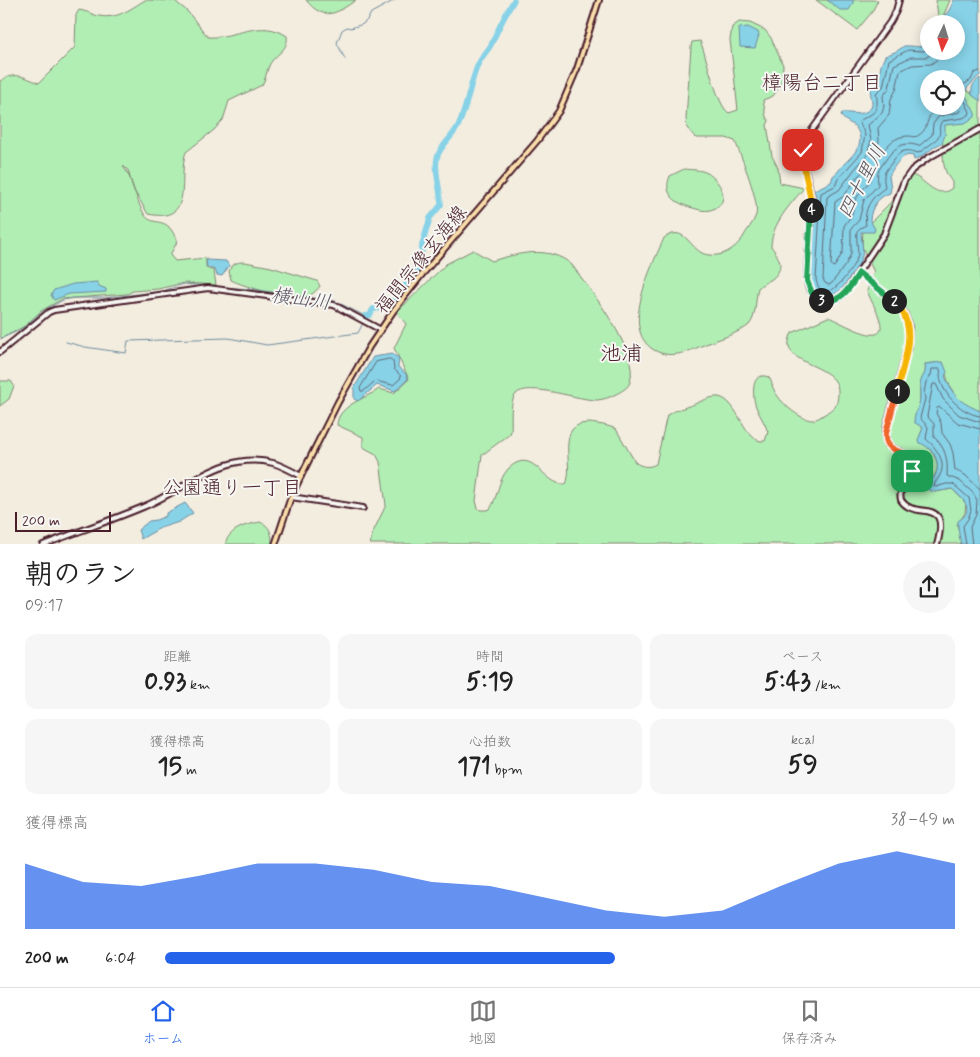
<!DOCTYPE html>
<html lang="ja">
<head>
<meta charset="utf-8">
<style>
	:root { --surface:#fff; --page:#f6f6f6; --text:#222; --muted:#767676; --line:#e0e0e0; --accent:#2563eb }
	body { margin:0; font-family:Mynerve,"Klee One",sans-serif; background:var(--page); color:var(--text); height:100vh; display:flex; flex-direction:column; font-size:19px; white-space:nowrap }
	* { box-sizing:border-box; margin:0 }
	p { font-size:16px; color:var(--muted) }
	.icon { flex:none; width:28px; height:28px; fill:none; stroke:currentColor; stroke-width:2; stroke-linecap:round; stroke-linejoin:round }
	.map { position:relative; height:544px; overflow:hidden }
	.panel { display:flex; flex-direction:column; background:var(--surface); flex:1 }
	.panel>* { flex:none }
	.needle { width:32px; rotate:184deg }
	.fabs { position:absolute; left:920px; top:15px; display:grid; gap:10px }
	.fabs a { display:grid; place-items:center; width:45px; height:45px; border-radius:50%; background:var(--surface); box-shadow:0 2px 12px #0003; font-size:25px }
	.scale { position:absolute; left:15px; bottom:12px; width:96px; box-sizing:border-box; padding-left:5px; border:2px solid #4a1f2b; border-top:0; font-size:14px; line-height:18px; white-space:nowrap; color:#4a1f2b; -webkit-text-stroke:4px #f6f6f2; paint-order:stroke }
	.pin { position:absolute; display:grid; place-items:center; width:42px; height:42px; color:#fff; margin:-21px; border-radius:10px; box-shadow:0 2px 8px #0006 }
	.km { position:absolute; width:25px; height:25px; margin:-12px; border-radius:50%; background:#222; color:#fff; font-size:14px; line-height:25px; text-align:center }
	.round { display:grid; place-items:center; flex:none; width:52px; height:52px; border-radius:26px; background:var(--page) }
	.summary { display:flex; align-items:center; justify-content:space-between; height:85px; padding:0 25px }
	h1 { font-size:28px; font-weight:700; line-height:38px }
	.figures { display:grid; grid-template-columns:repeat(3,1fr); gap:8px; height:85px; padding:5px 25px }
	.figures div { display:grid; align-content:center; border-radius:12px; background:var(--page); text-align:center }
	.figures b { font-size:25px; font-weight:700 }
	.figures small { font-size:14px; font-weight:400 }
	.figures p { font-size:14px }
	.chart { height:140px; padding:10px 25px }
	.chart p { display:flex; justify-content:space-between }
	.chart svg { width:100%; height:90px; margin-top:5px; fill:var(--accent); opacity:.7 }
	ul { padding:0 25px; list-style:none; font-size:16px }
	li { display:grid; grid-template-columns:80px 60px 1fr; align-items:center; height:38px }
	li i { height:12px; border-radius:6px; background:var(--accent) }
	.tabs { display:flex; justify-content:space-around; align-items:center; height:70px; border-top:1px solid var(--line); background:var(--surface); font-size:14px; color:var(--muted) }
	.tabs a { display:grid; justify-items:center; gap:2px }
	.tabs .on { color:var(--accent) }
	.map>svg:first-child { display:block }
</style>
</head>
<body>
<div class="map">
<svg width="980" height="545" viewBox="0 0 980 545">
	<rect width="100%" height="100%" fill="#f3ede0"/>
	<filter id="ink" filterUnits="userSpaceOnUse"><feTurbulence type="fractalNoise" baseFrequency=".02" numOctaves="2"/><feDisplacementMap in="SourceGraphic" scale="10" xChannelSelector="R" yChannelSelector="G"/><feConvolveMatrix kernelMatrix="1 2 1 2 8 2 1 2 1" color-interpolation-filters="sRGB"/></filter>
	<g filter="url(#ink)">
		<g fill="#b1eeb4" stroke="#7e8670">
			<path d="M145 0 175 1 187 11 208 37C234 39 261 18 287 36 289 51 274 54 269 66 266 72 266 79 262 85L229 101 223 120 214 130 186 152C177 177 196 224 148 214L133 189 128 170 123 166C133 179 135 198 143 212 149 225 159 219 168 226 172 230 174 235 177 239L176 244 170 255 175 261 206 258V268L214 271 216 285 184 283 158 289 133 291 127 294 62 299 41 311 25 326 2 338 0 336V81C15 71 24 77 39 83L75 47 76 15 79 10C85 11 90 13 95 15 115 21 129 10 145 0Z"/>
			<path d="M306 0H356C336 14 324 22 306 0Z"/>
			<polygon points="816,0 878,0 872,12 857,30"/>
			<polygon points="936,0 950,0 940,24 939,24"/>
			<path d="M739 22 750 23 765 30 771 38 783 65 782 80 776 92 773 96 763 100 766 117 769 121 767 125 772 156 778 168 780 183 804 188C790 205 772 223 771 246 779 258 786 267 772 279 767 282 762 284 758 288 755 299 757 316 749 325 740 333 713 341 701 346 685 353 670 359 654 350 619 329 652 266 664 238 687 222 690 254 709 255 723 257 734 249 742 239 746 231 753 224 756 215 760 202 741 156 735 141L726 138H696L687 128 686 119 691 47 692 42 700 41 702 46C707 60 718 107 729 113L738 110 730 40 732 27Z"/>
			<path d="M966 90 980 99V411C975 409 969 408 965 405 950 394 947 379 943 362L925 364C926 372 925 373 922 379 919 385 920 392 920 399 919 407 914 414 915 422L923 428 919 438C927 447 942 459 936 473 933 479 929 481 927 487L935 492 952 489 966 503 965 513 957 525 960 534 961 544H370L373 532 386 505 380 462 376 454 363 447V437L337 425C338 405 365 399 379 389L394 393 409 379 394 348 406 324 398 314V311L446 264 473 250 492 261C518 253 550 245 572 265 590 290 640 351 630 382 628 388 622 391 616 394 611 397 605 399 598 400 580 401 529 381 516 394 509 401 512 421 511 431L510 434 482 455 476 501 478 508 480 510H487L490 509C498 497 498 480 508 469 534 444 543 487 566 484 575 466 554 423 589 423 598 424 607 425 616 429L635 462C641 467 649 468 656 464L657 459 667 415C674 410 684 408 692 405 700 402 711 396 719 397 739 401 744 444 765 441L768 432C765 422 758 414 755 404 753 396 751 375 764 376 766 376 769 377 770 379 772 382 772 387 774 390 780 402 798 419 812 420 818 420 831 410 835 406 838 402 838 396 838 391 838 362 774 366 792 333L828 317C837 319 889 353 880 320 877 310 871 301 867 291L874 272 862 247 863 230 891 202 906 175C922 171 934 203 952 188V182C936 162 949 148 938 127L956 106Z"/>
			<path d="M684 169C691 170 700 169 707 173 720 180 732 202 713 209 706 212 700 210 693 208 677 204 662 195 670 176Z"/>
			<path d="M245 262 271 267 317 281 320 286C316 292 309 297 301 298 290 299 242 286 231 280L229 271C233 263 237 262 245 262Z"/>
			<polygon points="0,381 11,381 14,386 9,399 0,406"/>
			<path d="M260 522C271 526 272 535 272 544H225C230 528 246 525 260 522Z"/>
		</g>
		<g fill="#87d2e7" stroke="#6f8a9c" fill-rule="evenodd">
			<polygon points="827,0 853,0 853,3 849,10 840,10"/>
			<path d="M954 0H980V75L967 88 965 94 975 113V117L965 123 945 125V135L942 143C931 147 926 156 914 160L913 156C902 152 894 167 889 176L891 188 890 193C878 197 871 207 870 220L875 229 874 232H861C861 239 864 251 862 256 858 269 840 301 823 295 816 293 813 288 811 281L816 196 814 190 831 182 833 176C839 172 841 166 846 162 855 153 866 142 856 128 853 123 845 122 841 116L842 113C853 112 862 117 871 108 874 101 869 95 871 88L878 85 881 65 885 56 897 51 904 46C915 45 924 51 929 38V51H956V24H933L935 19C948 15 948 13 954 0ZM929 79H956V106H929Z"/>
			<polygon points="748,27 758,32 759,35 755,48 740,47 739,28"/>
			<path d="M980 78V101L972 95C971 87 973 83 980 78Z"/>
			<polygon points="206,260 226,261 229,266 222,276 217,275 215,270 207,267"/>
			<polygon points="97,282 99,286 106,289 106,292 69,294 54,300 51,295 54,290 73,284"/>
			<polygon points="392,354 399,358 398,367 406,374 408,379 395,391 377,385 358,401 354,399 354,388 373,357"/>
			<path d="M943 362 947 372 945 376C954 398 959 401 980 411V544H961C960 539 957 526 958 521 977 510 961 497 952 489L935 492 928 490 927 487C929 481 934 479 936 473 941 461 931 446 919 443L918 440 923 428 914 422C914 414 919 407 920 399 920 392 919 385 922 378 925 373 926 371 925 364Z"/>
			<polygon points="185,503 193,513 179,522 160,528 141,539 138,530 149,521 156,520 166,516 166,513"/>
		</g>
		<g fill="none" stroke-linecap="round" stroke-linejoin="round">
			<g stroke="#626776" stroke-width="1">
				<path d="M929 49 923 51 908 50 889 60 883 87 876 93C880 113 873 113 859 121L865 135 862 152 838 179 835 186 821 193 816 280C824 313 856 266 858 254 858 249 856 238 857 231L860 228 866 225C863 209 872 196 885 188 885 185 883 180 884 176 884 171 889 167 892 162 900 151 904 148 918 153 922 151 936 141 938 137 942 132 937 128 942 121L963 118 969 115 970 112 961 93 963 85 971 80 974 73 980 71"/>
				<path d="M935 51 927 57H911L894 65 889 88 883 96 884 106 882 113 868 125 871 140 867 155 854 170 839 190 827 197 823 279 825 283 829 285 832 283 846 264 851 254V229L859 220 864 200 878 185C878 181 877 176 878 172 880 167 884 163 887 158 896 146 904 141 919 146L932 135 933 124 939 116 960 112 961 109 956 101"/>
				<path d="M944 51 939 58 931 64 912 65 900 71 896 90 891 99 889 115 878 128 879 141 877 155H880C887 145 895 136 908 136 913 136 915 138 919 135 933 126 921 110 947 106"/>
				<polygon points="870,168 870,181 857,197 851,216 844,226 843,252 835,266 833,267 831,264 835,202 844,196 858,176 867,168"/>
				<polygon points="390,359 393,361 394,369 401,376 400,379 393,385 375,381 364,391 361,391 360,388 376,362"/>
				<polyline points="980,429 958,423 940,407 937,408 936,413 941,423 942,433 950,444 953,453 955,470 965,475 980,489"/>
				<path d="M966 545 963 526 968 519 971 510 969 498 953 484H946L936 487 934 486C935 481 938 480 940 475 947 462 936 447 926 439L928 427 920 418 925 399 924 393 926 382 931 375 932 369H940C941 371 940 374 940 376 942 395 963 414 980 416"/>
				<path d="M972 545 970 527 976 515 977 500 973 493 960 481 947 476C948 460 946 448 934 437V424L927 416 933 384H936L943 399 959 415 980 422"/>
			</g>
			<g stroke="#6f8a9c" stroke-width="1">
				<polyline points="345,59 337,43 342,30 347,27 351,28 363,24 368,19 371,13 395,0"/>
				<polyline points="0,339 20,330 43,311 63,300 74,298 104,298 163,291 184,284 250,289 335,301 365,316 364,319"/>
				<polyline points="66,342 85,347 126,353 128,341 228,338 267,345 358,333 363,323"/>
			</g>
			<path stroke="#87d2e7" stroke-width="5.5" d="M365 316 370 315 373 309 387 308 390 305 419 267 421 262 422 245 430 218 441 205C441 190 434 173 437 158 439 147 452 138 458 126 467 108 469 87 477 67 480 58 487 52 491 45 498 29 505 15 514 0"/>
			<g stroke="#4a1f2b" stroke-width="8">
				<g id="secondary">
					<path d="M899 0 896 11 890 22 807 137C796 162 811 177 811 202 811 228 807 255 807 281 810 299 828 306 843 295L884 234 904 181 912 170 928 158 980 129"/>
					<path d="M859 273 900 306 905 315 909 327 908 346 886 429C882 453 900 446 911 460 916 476 897 484 901 500 915 522 951 494 937 545"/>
					<polyline points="0,352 49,312 54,310 208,288 334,305 381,330"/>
					<polyline points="291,497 363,508"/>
					<path d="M43 545C76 532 110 521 143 507 185 490 224 450 273 463 283 466 292 471 301 476"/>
				</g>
			</g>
			<g stroke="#4a1f2b" stroke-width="8">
				<polyline id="primary" points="275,545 291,497 301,476 338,402 369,347 394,310 420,277 537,141 559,111 577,69 599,0"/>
			</g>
			<use href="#secondary" stroke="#f6f6f2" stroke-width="4"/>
			<use href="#primary" stroke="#f9deab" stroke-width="4"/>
		</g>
	</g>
	<g fill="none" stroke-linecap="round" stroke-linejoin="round" filter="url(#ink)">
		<g stroke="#fff" stroke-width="10">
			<path id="split-1" d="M897 391 886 433C883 458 916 446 912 471"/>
		</g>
		<g stroke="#fff" stroke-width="10">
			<path id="split-2" d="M894 301C920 326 904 360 897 391"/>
		</g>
		<g stroke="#fff" stroke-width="10">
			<path id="split-3" d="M821 300C841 305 850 287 859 273L894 301"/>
		</g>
		<g stroke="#fff" stroke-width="10">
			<polyline id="split-4" points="811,210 807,281 812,293 821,300"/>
		</g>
		<g stroke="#fff" stroke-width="10">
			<path id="split-5" d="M803 150C801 171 812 189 811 210"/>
		</g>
		<use href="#split-1" stroke="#f0652b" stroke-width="6"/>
		<use href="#split-2" stroke="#f5b400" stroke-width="6"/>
		<use href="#split-3" stroke="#22a559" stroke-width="6"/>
		<use href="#split-4" stroke="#22a559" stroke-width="6"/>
		<use href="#split-5" stroke="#f5b400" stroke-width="6"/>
	</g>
	<g text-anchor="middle" stroke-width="4" stroke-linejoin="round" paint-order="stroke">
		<g font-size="19" fill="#4a1f2b" stroke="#f6f6f2">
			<text transform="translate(420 259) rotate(-51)" y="7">福間宗像玄海線</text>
		</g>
		<g font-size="20" fill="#4a1f2b" stroke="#f6f6f2">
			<text x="822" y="89">樟陽台二丁目</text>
			<text x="232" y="494">公園通り一丁目</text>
		</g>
		<g font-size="20" font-style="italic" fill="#5c5563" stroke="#f6f6f2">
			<text transform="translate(861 181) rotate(-62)" y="7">四十里川</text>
			<text transform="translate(301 298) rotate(8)" y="7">横山川</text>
		</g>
		<g font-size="21" fill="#4a1f2b" stroke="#f6f6f2">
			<text x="621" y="360">池浦</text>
		</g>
	</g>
</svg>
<div class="fabs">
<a><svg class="needle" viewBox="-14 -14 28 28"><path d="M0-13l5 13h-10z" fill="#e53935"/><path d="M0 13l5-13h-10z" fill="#767676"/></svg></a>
<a><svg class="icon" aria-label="locate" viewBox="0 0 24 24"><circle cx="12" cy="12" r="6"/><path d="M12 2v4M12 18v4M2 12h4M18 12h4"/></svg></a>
</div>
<div class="scale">200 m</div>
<div class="pin" style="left:912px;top:471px;background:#1e9e55"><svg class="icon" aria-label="arrive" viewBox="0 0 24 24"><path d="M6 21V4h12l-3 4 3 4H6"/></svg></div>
<div class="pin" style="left:803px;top:150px;background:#d93025"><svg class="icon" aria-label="check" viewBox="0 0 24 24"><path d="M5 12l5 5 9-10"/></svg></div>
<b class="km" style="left:897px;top:391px">1</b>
<b class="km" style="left:894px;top:301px">2</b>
<b class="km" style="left:821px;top:300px">3</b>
<b class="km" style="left:811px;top:210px">4</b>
</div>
<section class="panel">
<div class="summary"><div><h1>朝のラン</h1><p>09:17</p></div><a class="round"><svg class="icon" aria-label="share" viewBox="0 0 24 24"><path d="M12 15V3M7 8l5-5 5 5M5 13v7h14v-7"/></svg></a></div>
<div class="figures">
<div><p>距離</p><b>0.93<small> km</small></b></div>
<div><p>時間</p><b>5:19</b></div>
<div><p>ペース</p><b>5:43<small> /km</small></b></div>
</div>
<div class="figures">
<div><p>獲得標高</p><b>15<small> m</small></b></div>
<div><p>心拍数</p><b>171<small> bpm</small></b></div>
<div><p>kcal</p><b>59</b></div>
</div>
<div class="chart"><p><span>獲得標高</span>38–49 m</p>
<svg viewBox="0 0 160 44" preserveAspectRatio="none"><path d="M0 44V12L10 21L20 23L30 18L40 12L50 12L60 15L70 21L80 23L90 29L100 35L110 38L120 35L130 23L140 12L150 6L160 12V44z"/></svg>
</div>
<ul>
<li><b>200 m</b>6:04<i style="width:57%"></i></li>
</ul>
</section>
<nav class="tabs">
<a class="on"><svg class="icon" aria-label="home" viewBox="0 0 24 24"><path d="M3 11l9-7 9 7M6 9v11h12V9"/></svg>ホーム</a>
<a><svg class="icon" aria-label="map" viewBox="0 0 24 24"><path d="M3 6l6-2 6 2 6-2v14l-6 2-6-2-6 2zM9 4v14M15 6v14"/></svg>地図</a>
<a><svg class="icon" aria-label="saved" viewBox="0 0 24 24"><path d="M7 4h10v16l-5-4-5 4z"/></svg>保存済み</a>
</nav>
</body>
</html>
